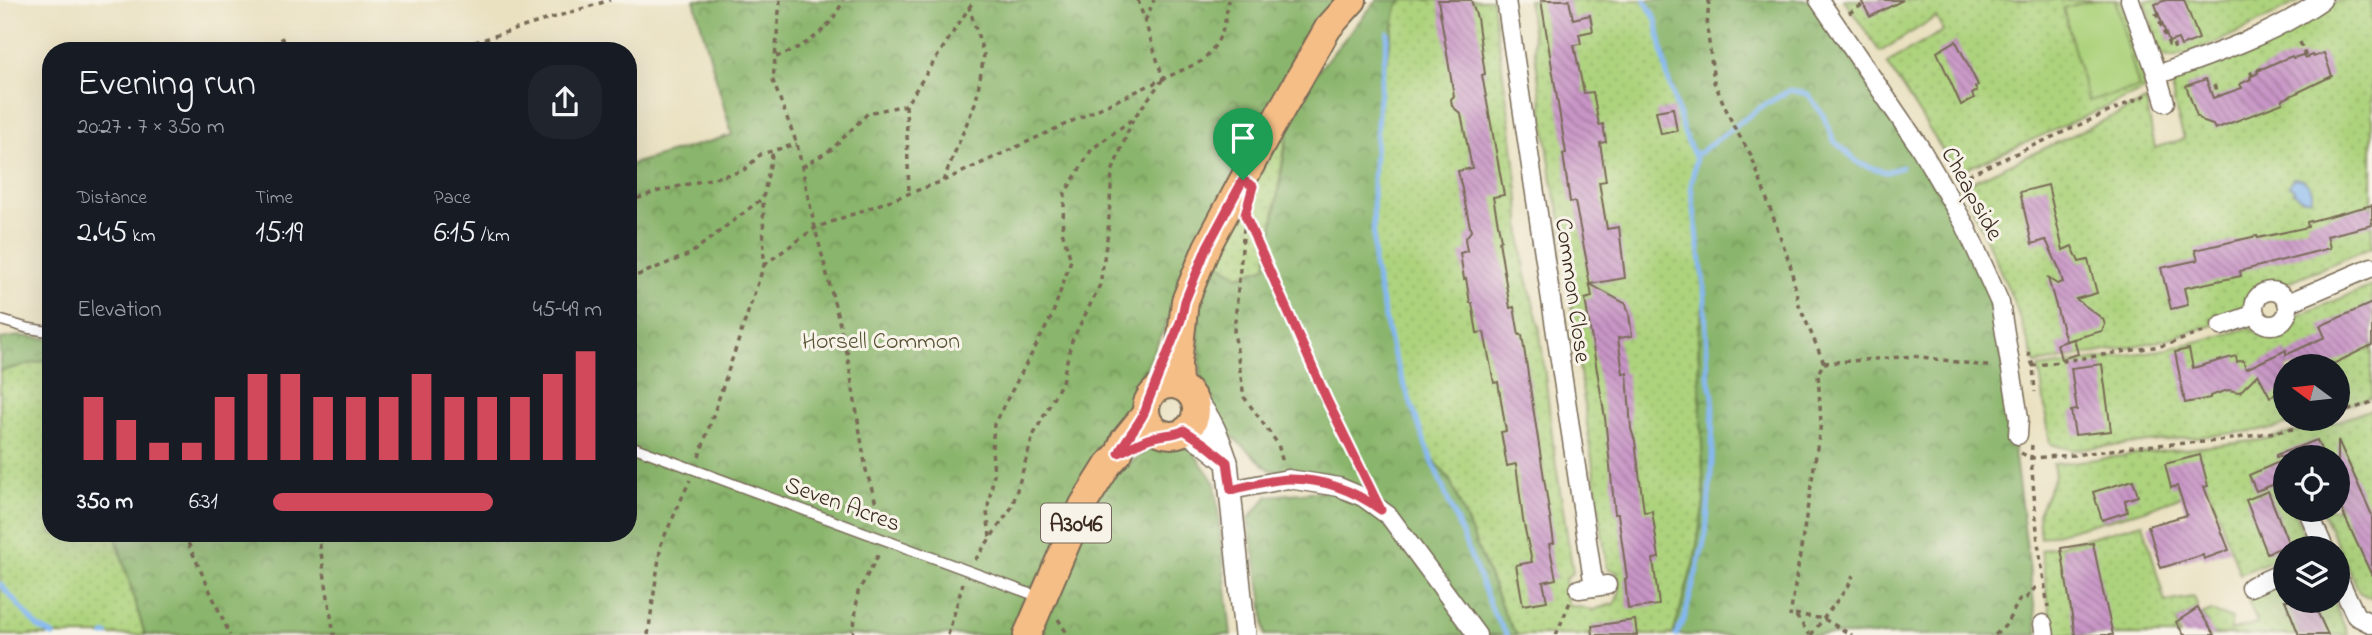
<!DOCTYPE html>
<html lang="en">
<head>
<meta charset="utf-8">
<style>
	:root { --surface:#171b24; --page:#20242c; --text:#f1f3f6; --muted:#9ea1a6; --accent:#d1495b }
	body { margin:0; font-family:"Indie Flower",sans-serif; background:var(--page); color:var(--text); height:100vh; display:flex; flex-direction:column; font-size:26px; white-space:nowrap }
	* { box-sizing:border-box; margin:0 }
	p { font-size:23px; color:var(--muted) }
	.icon { flex:none; width:38px; height:38px; fill:none; stroke:currentColor; stroke-width:2; stroke-linecap:round; stroke-linejoin:round }
	.map { position:relative; flex:1; overflow:hidden }
	.panel { position:absolute; left:42px; top:42px; width:595px; height:500px; display:flex; flex-direction:column; background:var(--surface); border-radius:28px; box-shadow:0 7px 28px #0002 }
	.panel>* { flex:none }
	.needle { width:46px; rotate:285deg }
	.buttons { position:absolute; left:2273px; top:354px; display:grid; gap:14px }
	.buttons a { display:grid; place-items:center; width:77px; height:77px; border-radius:50%; background:var(--surface); box-shadow:0 7px 28px #0002; font-size:35px }
	.pin { position:absolute; display:grid; place-items:center; width:60px; height:60px; color:#fff; margin:-72px -30px; border-radius:50% 50% 50% 0; rotate:-45deg; box-shadow:0 0 7px #0007 }
	.pin .icon { rotate:45deg }
	.round { display:grid; place-items:center; flex:none; width:74px; height:74px; border-radius:28px; background:var(--page) }
	.summary { display:flex; align-items:center; justify-content:space-between; height:119px; padding:0 35px }
	h1 { font-size:38px; font-weight:600; line-height:52px }
	.metrics { display:grid; grid-template-columns:repeat(3,1fr); gap:10px; height:119px; padding:7px 35px }
	.metrics div { display:grid; align-content:center }
	.metrics b { font-size:30px; font-weight:600 }
	.metrics small { font-size:19px; font-weight:400 }
	.metrics p { font-size:19px }
	.chart { height:196px; padding:14px 35px }
	.chart p { display:flex; justify-content:space-between }
	.chart svg { width:100%; height:126px; margin-top:7px; stroke:var(--accent); stroke-width:6 }
	ul { padding:0 35px; list-style:none; font-size:23px }
	li { display:grid; grid-template-columns:112px 84px 1fr; align-items:center; height:52px }
	li i { height:18px; border-radius:9px; background:var(--accent) }
	.map>svg:first-child { display:block }
</style>
</head>
<body>
<div class="map">
<svg width="2372" height="635" viewBox="0 0 2372 635">
	<defs>
		<pattern id="green-dots" width="8" height="8" patternUnits="userSpaceOnUse" patternTransform="scale(1.75)"><rect width="8" height="8" fill="#add37d"/><path d="M2 2h.1M6 6h.1" fill="none" stroke="#96b56c" stroke-width="1.8" stroke-linecap="round"/></pattern>
		<pattern id="forest-crowns" width="20" height="18" patternUnits="userSpaceOnUse" patternTransform="scale(1.75)"><rect width="20" height="18" fill="#8ab56c"/><path d="M2 6a3 3 0 1 1 6 0M12 15a3 3 0 1 1 6 0" fill="none" stroke="#729358"/></pattern>
		<pattern id="building-back-hatch" width="6" height="6" patternUnits="userSpaceOnUse" patternTransform="scale(1.75)"><rect width="6" height="6" fill="#c895c6"/><path d="M-1 5l2 2M0 0l6 6M5-1l2 2" fill="none" stroke="#a47aa0"/></pattern>
	</defs>
	<rect width="100%" height="100%" fill="#f7f3e8"/>
	<filter id="ink" filterUnits="userSpaceOnUse"><feTurbulence type="fractalNoise" baseFrequency=".0143" numOctaves="2"/><feDisplacementMap in="SourceGraphic" scale="14" xChannelSelector="R" yChannelSelector="G"/><feConvolveMatrix kernelMatrix="1 2 1 2 8 2 1 2 1" color-interpolation-filters="sRGB"/></filter>
	<filter id="wash" filterUnits="userSpaceOnUse"><feTurbulence type="fractalNoise" baseFrequency=".00686" numOctaves="4" result="noise"/><feDisplacementMap in="SourceGraphic" scale="28" xChannelSelector="R" yChannelSelector="G"/><feGaussianBlur stdDeviation="1.57" result="paint"/><feColorMatrix in="noise" values="0 0 0 0 0 0 0 0 0 0 0 0 0 0 0 0 0 1.4 0 .05"/><feComposite in="paint" operator="in"/></filter>
	<g filter="url(#wash)">
		<rect width="100%" height="100%" fill="#eae1c1"/>
		<g fill="url(#green-dots)" stroke="#747e4e" stroke-width="2">
			<polygon points="1403,0 1492,0 1511,128 1519,199 1521,242 1525,271 1539,325 1555,459 1573,572 1565,579 1568,605 1593,610 1615,603 1620,591 1617,572 1607,568 1573,322 1565,235 1552,180 1528,0 1645,0 1656,20 1667,75 1684,133 1696,159 1691,186 1704,301 1698,334 1704,502 1695,558 1673,635 1516,635 1505,615 1450,480 1429,454 1391,347 1374,266 1374,182 1379,95 1397,7"/>
			<polygon points="1844,0 2121,0 2145,90 1957,173 1887,63 1943,31 1936,17 1880,52"/>
			<path d="M2145 0H2301C2276 13 2186 63 2163 56L2160 52Z"/>
			<path d="M2339 0H2372V247L2286 283 2267 282 2256 288 2249 295 2245 308 2211 318 2213 325 2160 341 2036 364 2014 302 1963 186 2146 101 2155 148 2184 139C2181 122 2164 90 2179 76L2225 62 2226 59 2292 29Z"/>
			<polygon points="1288,126 1266,267 1239,276 1215,261 1242,201"/>
			<polygon points="2372,286 2372,397 2338,408 2338,366 2286,366 2286,418 2309,418 2272,429 2073,450 2050,444 2041,379 2038,368 2168,349 2250,328 2260,335 2271,338 2280,336 2290,329 2297,316"/>
			<polygon points="51,359 51,534 115,534 145,635 0,635 0,371"/>
			<polygon points="2372,409 2372,599 2359,592 2321,509 2338,509 2338,457 2286,457 2286,509 2293,509 2303,532 2295,548 2286,548 2285,555 2240,574 2208,486 2145,510 2040,538 2038,514 2055,476 2053,464 2261,440 2336,422"/>
			<polygon points="2143,523 2165,602 2194,597 2198,608 2176,622 2180,635 2053,635 2041,550"/>
			<polygon points="2285,584 2286,600 2333,600 2348,635 2211,635 2205,626 2208,623 2202,615 2211,611 2232,619 2230,631 2257,623 2248,600"/>
		</g>
		<g fill="url(#forest-crowns)" stroke="#627045" stroke-width="2">
			<polygon points="694,0 1339,0 1265,121 1257,122 1108,453 1119,471 1152,447 1190,448 1215,483 1231,635 145,635 115,534 628,534 628,165 732,135"/>
			<polygon points="1377,0 1403,0 1397,7 1379,95 1374,182 1374,266 1391,347 1429,454 1450,480 1505,615 1517,635 1265,635 1262,596 1248,519 1268,496 1323,491 1329,473 1270,470 1228,433 1202,389 1197,314 1215,261 1239,276 1266,267 1290,119 1317,72"/>
			<polygon points="1645,0 1813,0 1959,224 1995,303 2038,635 1673,635 1695,558 1704,502 1698,334 1704,301 1691,186 1696,159 1684,133 1667,75 1656,20"/>
			<polygon points="19,336 51,339 51,359 0,371 0,339"/>
		</g>
		<polygon fill="#add37d" stroke="#747e4e" stroke-width="2" points="2094,0 2115,0 2139,88 2088,101 2063,8"/>
		<path fill="#84b7f1" stroke="#607088" stroke-width="2" d="M2293 178C2304 178 2316 188 2311 199H2302L2294 192V189L2289 186Z"/>
		<g fill="none" stroke-linecap="round" stroke-linejoin="round">
			<g stroke="#84b7f1" stroke-width="5">
				<polyline points="1645,0 1656,20 1667,75 1684,133 1696,159 1691,186 1704,285 1708,374 1713,395 1712,460 1706,534 1684,620 1676,635"/>
				<polyline points="1388,33 1379,99 1373,180 1374,266 1392,350 1425,443 1494,614 1507,635"/>
				<polyline points="1694,154 1699,153 1761,107 1790,90 1808,94 1823,115 1834,141 1860,164 1886,172 1902,167"/>
				<polyline points="0,584 38,627 53,635"/>
				<polyline points="104,635 107,634"/>
			</g>
		</g>
		<g id="blocks">
			<g fill="url(#building-back-hatch)">
				<polygon points="1438,0 1471,0 1477,18 1485,74 1482,75 1504,195 1493,197 1501,240 1499,241 1510,308 1514,307 1519,335 1522,335 1554,543 1549,544 1556,579 1543,582 1547,601 1523,605 1516,565 1532,562 1523,520 1516,464 1507,466 1501,432 1506,431 1498,382 1494,383 1484,332 1477,333 1472,303 1470,303 1466,278 1464,279 1460,253 1467,251 1465,239 1471,231 1458,171 1472,168 1461,114 1452,106 1451,99 1454,96"/>
				<polygon points="1541,0 1569,0 1573,19 1590,15 1593,31 1579,34 1581,44 1574,45 1584,93 1593,92 1599,125 1603,124 1606,142 1600,143 1606,181 1599,182 1607,229 1619,227 1625,278 1590,284 1626,304 1629,314 1632,336 1618,338 1623,373 1627,373 1631,429 1635,441 1644,512 1652,511 1659,558 1653,559 1659,605 1628,609 1625,579 1627,578 1618,514 1615,514 1605,418 1585,299 1592,297 1586,263 1587,263 1575,202 1570,202 1563,154 1566,153"/>
				<polygon points="1861,0 1903,0 1870,17"/>
				<polygon points="2166,0 2184,0 2199,39 2181,46 2178,39 2169,42 2155,4"/>
				<polygon points="1956,41 1978,85 1975,87 1977,91 1972,94 1974,98 1961,105 1937,52"/>
				<polygon points="2324,53 2332,76 2282,100 2283,103 2215,129 2213,125 2204,122 2197,116 2186,86 2206,79 2213,98 2242,88 2240,84 2251,79 2250,77 2258,73 2257,71 2277,62 2292,56 2293,58 2303,55 2305,58 2312,55 2313,57"/>
				<polygon points="1673,108 1677,131 1661,134 1656,111"/>
				<polygon points="2048,185 2063,250 2072,246 2079,262 2088,260 2097,293 2076,299 2103,319 2105,325 2102,331 2066,341 2048,278 2057,284 2063,282 2058,266 2046,240 2032,244 2020,192"/>
				<polygon points="2372,205 2372,225 2327,236 2330,248 2240,271 2241,276 2184,288 2188,305 2171,309 2161,268 2198,260 2195,250 2257,236 2258,238 2308,227 2307,222"/>
				<polygon points="2372,303 2372,345 2329,366 2286,366 2286,389 2270,397 2258,374 2240,392 2228,390 2210,396 2210,398 2185,403 2175,352 2189,349 2193,368 2236,356 2237,362 2243,360 2246,369 2286,350 2286,355 2325,337 2320,326"/>
				<polygon points="2074,339 2078,354 2061,359 2057,344"/>
				<polygon points="2102,364 2111,431 2075,435 2071,411 2077,410 2071,368"/>
				<polygon points="2317,440 2324,457 2276,457 2276,455"/>
				<polygon points="2338,440 2372,515 2372,576 2338,502"/>
				<polygon points="2200,455 2208,486 2204,487 2229,550 2204,559 2203,555 2161,568 2148,526 2187,515 2177,486 2171,488 2165,464"/>
				<polygon points="2286,459 2286,480 2256,491 2249,475"/>
				<polygon points="2133,480 2138,496 2125,500 2127,512 2102,520 2093,492"/>
				<polygon points="2268,491 2289,545 2267,553 2246,500"/>
				<polygon points="2093,543 2103,592 2113,635 2075,635 2061,548"/>
				<polygon points="2285,600 2312,600 2328,635 2299,635"/>
				<polygon points="2198,608 2202,615 2215,635 2184,635 2176,622"/>
				<polygon points="1635,620 1637,635 1593,635 1592,626"/>
			</g>
		</g>
	</g>
	<g filter="url(#ink)">
		<use href="#blocks" fill-opacity="0" stroke="#786a57" stroke-width="2"/>
		<g fill="none" stroke-linecap="round" stroke-linejoin="round">
			<g stroke="#786a57" stroke-width="12">
				<g id="service">
					<polyline points="0,320 27,328 51,332"/>
					<polyline points="628,445 1042,598"/>
				</g>
			</g>
			<g stroke="#786a57" stroke-width="21">
				<g id="minor">
					<polyline points="1506,0 1594,587"/>
					<polyline points="1819,0 1919,146 1965,225 2000,303 2019,418 2018,435"/>
					<path d="M2130 0 2157 75C2216 53 2270 36 2322 0"/>
					<polyline points="2157,75 2165,102"/>
					<circle cx="2271" cy="308" r="17"/>
					<polyline points="2288,303 2372,267"/>
					<polyline points="2221,326 2255,314"/>
					<polyline points="1231,490 1288,479 1339,487 1363,497 1389,516 1477,635"/>
					<polyline points="2307,509 2324,548"/>
					<polyline points="2338,578 2356,616 2372,624"/>
					<polyline points="2250,587 2286,571"/>
					<polyline points="1579,589 1607,585"/>
					<polyline points="2043,624 2045,635"/>
				</g>
			</g>
			<g stroke="#786a57" stroke-width="24">
				<g id="tertiary">
					<path d="M1193 398C1211 416 1219 438 1227 462L1245 635"/>
					<polyline points="1184,430 1205,444 1227,462"/>
				</g>
			</g>
			<g stroke="#786a57" stroke-width="30">
				<g id="primary">
					<circle cx="1171" cy="410" r="25"/>
					<polyline points="1179,386 1178,363 1185,301 1207,247 1267,135 1328,28 1353,0"/>
					<polyline points="1027,635 1083,505 1108,465 1119,453 1124,440 1146,413"/>
				</g>
			</g>
			<g stroke="#786a57" stroke-width="3.5" stroke-dasharray="5 5" stroke-linecap="butt">
				<polyline points="780,0 773,81 797,144 815,228 847,352 866,470 883,526"/>
				<polyline points="1138,0 1163,78"/>
				<polyline points="1709,0 1707,27 1714,82 1734,127 1751,155 1790,264 1799,305 1824,363 1818,373 1821,423 1790,617"/>
				<polyline points="1849,13 1864,4"/>
				<polyline points="2156,13 2169,45 2173,43 2175,50"/>
				<polyline points="1145,21 1154,0"/>
				<polyline points="281,37 289,51"/>
				<polyline points="2300,42 2306,57"/>
				<polyline points="446,51 610,0"/>
				<path d="M776 57C805 47 831 30 843 0"/>
				<polyline points="2252,76 2251,73 2265,67"/>
				<polyline points="2214,85 2218,96"/>
				<polyline points="906,105 909,194"/>
				<polyline points="802,167 832,149 868,113 906,105 974,0"/>
				<polyline points="1959,179 2146,95"/>
				<polyline points="943,181 976,101 984,55 969,7"/>
				<polyline points="628,202 655,192 743,171 761,154 797,144"/>
				<polyline points="1247,220 1327,400 1366,480"/>
				<polyline points="1244,228 1234,331 1244,397 1278,444 1283,463"/>
				<path d="M764 265 815 228 943 181 1202 61C1222 40 1225 29 1228 0"/>
				<polyline points="628,279 690,254 763,198"/>
				<polyline points="2028,352 2033,366 2035,392"/>
				<polyline points="1824,363 1914,356 1993,367"/>
				<polyline points="2032,366 2166,345 2206,331"/>
				<polyline points="2338,414 2372,402"/>
				<polyline points="2032,445 2031,458 2038,543 2048,607"/>
				<polyline points="2021,453 2031,458 2074,455 2141,446 2219,441 2293,429 2325,418"/>
				<polyline points="699,457 764,265 763,198 773,151"/>
				<polyline points="184,534 230,635"/>
				<polyline points="318,534 334,635"/>
				<polyline points="990,537 987,512 994,474 992,449 994,424 1052,316 1071,260 1062,231 1065,193 1092,149 1131,120"/>
				<polyline points="975,560 1012,507 1033,436 1062,382 1071,343 1100,285 1108,232 1112,172 1133,119 1163,79"/>
				<polyline points="1795,614 1824,619 1852,635"/>
				<polyline points="1796,616 1810,635"/>
				<polyline points="1058,619 1068,635"/>
				<polyline points="648,635 661,544 690,480"/>
				<polyline points="853,635 858,592 880,552"/>
				<polyline points="948,635 963,583"/>
				<polyline points="1556,635 1570,602"/>
				<polyline points="1811,635 1849,585 1853,575"/>
				<polyline points="1995,635 2005,626 2020,599 2026,598 2037,586"/>
			</g>
			<use href="#service" stroke="#fff" stroke-width="9"/>
			<use href="#minor" stroke="#fff" stroke-width="18"/>
			<use href="#tertiary" stroke="#fff" stroke-width="21"/>
			<use href="#primary" stroke="#f6be87" stroke-width="26"/>
		</g>
	</g>
	<g fill="none" stroke-linecap="round" stroke-linejoin="round" filter="url(#ink)">
		<g stroke="#fff" stroke-width="14">
			<path id="route" d="M1243 180 1253 186 1245 215 1327 400 1381 510C1355 491 1323 479 1290 479 1271 479 1249 486 1231 490L1227 462 1205 444 1184 430C1174 436 1162 434 1151 438 1140 441 1130 448 1119 453 1126 437 1146 417 1147 404L1181 320 1185 301 1207 247Z"/>
		</g>
		<use href="#route" stroke="#d1495b" stroke-width="9"/>
	</g>
	<g text-anchor="middle" stroke-width="6" stroke-linejoin="round" paint-order="stroke">
		<rect fill="#f7f3e8" stroke="#73665b" stroke-width="2" x="1041" y="503.5" width="70" height="39" rx="5"/>
		<g font-size="23" font-weight="bold" fill="#3b2a1e">
			<text x="1076" y="531">A3046</text>
		</g>
		<g font-size="24" fill="#3b2a1e" stroke="#f7f3e8">
			<text transform="translate(1973 193) rotate(61)" y="8">Cheapside</text>
			<text transform="translate(1574 290) rotate(82)" y="8">Common Close</text>
			<text transform="translate(843 503) rotate(20)" y="8">Seven Acres</text>
		</g>
		<g font-size="24" fill="#585436" stroke="#f7f3e8">
			<text x="881" y="348">Horsell Common</text>
		</g>
	</g>
</svg>
<div class="buttons">
<a><svg class="needle" viewBox="-14 -14 28 28"><path d="M0-13l5 13h-10z" fill="#e53935"/><path d="M0 13l5-13h-10z" fill="#9ea1a6"/></svg></a>
<a><svg class="icon" aria-label="locate" viewBox="0 0 24 24"><circle cx="12" cy="12" r="6"/><path d="M12 2v4M12 18v4M2 12h4M18 12h4"/></svg></a>
<a><svg class="icon" aria-label="layers" viewBox="0 0 24 24"><path d="M12 4l9 5-9 5-9-5zM3 14l9 5 9-5"/></svg></a>
</div>
<div class="pin" style="left:1243px;top:180px;background:#1e9e55"><svg class="icon" aria-label="arrive" viewBox="0 0 24 24"><path d="M6 21V4h12l-3 4 3 4H6"/></svg></div>
<section class="panel">
<div class="summary"><div><h1>Evening run</h1><p>20:27 · 7 × 350 m</p></div><a class="round"><svg class="icon" aria-label="share" viewBox="0 0 24 24"><path d="M12 15V3M7 8l5-5 5 5M5 13v7h14v-7"/></svg></a></div>
<div class="metrics">
<div><p>Distance</p><b>2.45<small> km</small></b></div>
<div><p>Time</p><b>15:19</b></div>
<div><p>Pace</p><b>6:15<small> /km</small></b></div>
</div>
<div class="chart"><p><span>Elevation</span>45–49 m</p>
<svg viewBox="0 0 160 44" preserveAspectRatio="none"><path d="M5 44V22M15 44V30M25 44V38M35 44V38M45 44V22M55 44V14M65 44V14M75 44V22M85 44V22M95 44V22M105 44V14M115 44V22M125 44V22M135 44V22M145 44V14M155 44V6"/></svg>
</div>
<ul>
<li><b>350 m</b>6:31<i style="width:67%"></i></li>
</ul>
</section>
</div>
</body>
</html>
